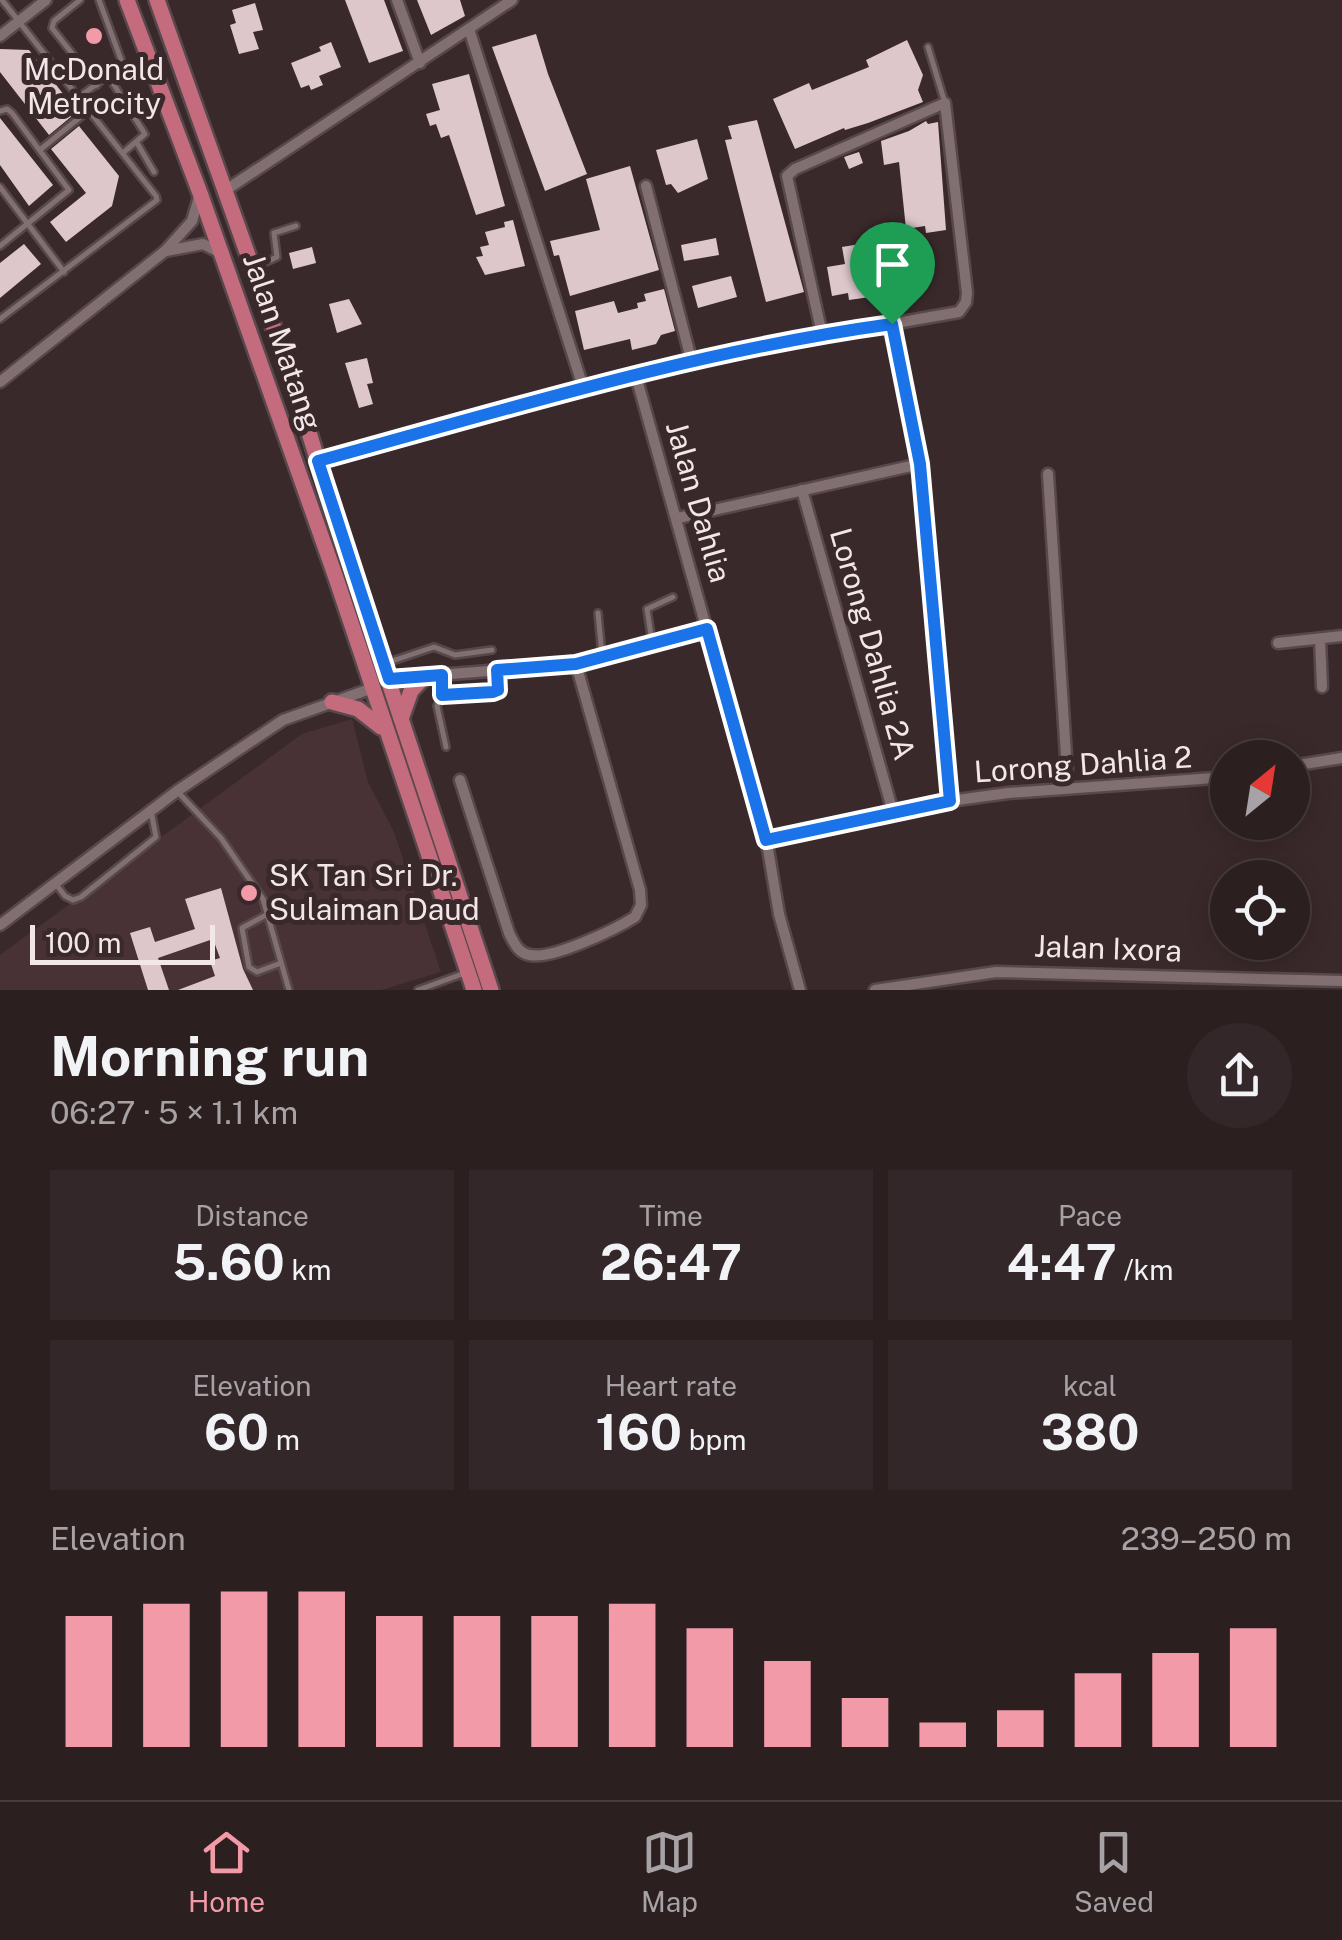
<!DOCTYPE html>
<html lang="en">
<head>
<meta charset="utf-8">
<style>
	:root { --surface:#2c1f20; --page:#342729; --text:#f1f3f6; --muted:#a6a2a5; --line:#483d3e; --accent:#f39aa8 }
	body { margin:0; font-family:"Public Sans",sans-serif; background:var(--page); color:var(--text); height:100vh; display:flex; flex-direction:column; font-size:38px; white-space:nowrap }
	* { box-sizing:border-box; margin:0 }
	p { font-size:32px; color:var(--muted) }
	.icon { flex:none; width:55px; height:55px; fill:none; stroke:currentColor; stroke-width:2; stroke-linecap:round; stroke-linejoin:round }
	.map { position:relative; height:990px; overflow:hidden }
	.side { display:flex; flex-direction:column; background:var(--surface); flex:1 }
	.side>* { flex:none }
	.needle { width:65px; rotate:30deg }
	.buttons { position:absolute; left:1210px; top:740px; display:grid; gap:20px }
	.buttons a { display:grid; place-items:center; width:100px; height:100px; border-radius:50%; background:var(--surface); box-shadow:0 5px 25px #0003,0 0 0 2px var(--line); font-size:50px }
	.scale { position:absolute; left:30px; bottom:25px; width:185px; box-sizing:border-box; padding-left:10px; border:5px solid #f2e6e8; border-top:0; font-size:28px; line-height:35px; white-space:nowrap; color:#f2e6e8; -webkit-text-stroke:8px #3a292b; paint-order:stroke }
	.pin { position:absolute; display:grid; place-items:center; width:85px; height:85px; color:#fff; margin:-102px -42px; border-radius:50% 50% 50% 0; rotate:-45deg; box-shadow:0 0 10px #0007 }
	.pin .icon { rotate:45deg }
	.round { display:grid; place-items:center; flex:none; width:105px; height:105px; border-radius:52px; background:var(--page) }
	.head { display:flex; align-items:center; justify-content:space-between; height:170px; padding:0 50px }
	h1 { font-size:55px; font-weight:700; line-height:75px }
	.metrics { display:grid; grid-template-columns:repeat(3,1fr); gap:15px; height:170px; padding:10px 50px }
	.metrics div { display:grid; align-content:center; border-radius:0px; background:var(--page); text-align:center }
	.metrics b { font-size:50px; font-weight:700 }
	.metrics small { font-size:28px; font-weight:400 }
	.metrics p { font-size:28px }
	.chart { height:280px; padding:20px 50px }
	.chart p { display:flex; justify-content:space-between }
	.chart svg { width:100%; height:180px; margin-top:10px; stroke:var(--accent); stroke-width:6 }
	.tabs { display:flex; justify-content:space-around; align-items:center; height:140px; border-top:2px solid var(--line); background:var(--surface); font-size:28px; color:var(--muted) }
	.tabs a { display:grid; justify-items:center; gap:5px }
	.tabs .active { color:var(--accent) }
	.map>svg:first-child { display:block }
</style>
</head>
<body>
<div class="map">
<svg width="1342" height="990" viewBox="0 0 1342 990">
	<rect width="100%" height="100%" fill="#3a292b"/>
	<polygon fill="#493236" points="352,719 368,782 394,832 441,972 381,990 0,990 0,955 302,734"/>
	<g fill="#ddc7ca">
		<polygon points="345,0 384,0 403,51 369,63"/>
		<polygon points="417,0 460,0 465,16 431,35"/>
		<polygon points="255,3 263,30 253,32 259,49 239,54 230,25 236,23 232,10"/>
		<polygon points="536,34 548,74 587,174 545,191 492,47"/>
		<polygon points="907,40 923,75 918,90 923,102 868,123 845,130 844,128 795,149 773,99 809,83 812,90 869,67 866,60"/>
		<polygon points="331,42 341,67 319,76 323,85 311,90 309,85 301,88 291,63 321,51 319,47"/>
		<polygon points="0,49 29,50 71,104 66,108 72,116 49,135 0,72"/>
		<polygon points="469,74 505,206 476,215 449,135 441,138 436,124 430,126 426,114 440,110 432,84"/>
		<polygon points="0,118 53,185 29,206 0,165"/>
		<polygon points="757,120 804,292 766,302 725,140 732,139 728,126"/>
		<polygon points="926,121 928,124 938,122 946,230 926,233 925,226 906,229 899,162 884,165 881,141 909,131"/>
		<polygon points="79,126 119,176 112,206 66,242 50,222 86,193 51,149"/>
		<polygon points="697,139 708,179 678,193 671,184 666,185 656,150"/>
		<polygon points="859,152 863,163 849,169 844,157"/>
		<polygon points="630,166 659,270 570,296 559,255 554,256 550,241 600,230 586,179"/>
		<polygon points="513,220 525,266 485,275 476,257 483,256 480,247 489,245 485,232 505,227 504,222"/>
		<polygon points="716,238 719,255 684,261 681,245"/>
		<polygon points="890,239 898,293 849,300 848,293 832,296 827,267 845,264 842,247"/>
		<polygon points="24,244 41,264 0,298 0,263"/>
		<polygon points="312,247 316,263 293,269 289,253"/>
		<polygon points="731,276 737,297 698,308 692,286"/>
		<polygon points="664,289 675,331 661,335 656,344 632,350 630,339 584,350 575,311 614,301 618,313 638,308 637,303 646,301 644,294"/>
		<polygon points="349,299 362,324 337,333 329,304"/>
		<polygon points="367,358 373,383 367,384 373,404 359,408 345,363"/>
		<polygon points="221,888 243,969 253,990 178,990 215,976 210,961 220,958 213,939 158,958 169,990 148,990 130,933 150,927 155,942 195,929 185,899"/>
	</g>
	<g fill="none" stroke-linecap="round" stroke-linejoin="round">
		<g stroke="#57484b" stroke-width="10">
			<g id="service">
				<polyline points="80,0 54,21 52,28 97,85"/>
				<polyline points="928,47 945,103"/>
				<polyline points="109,77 145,134 123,153"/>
				<polyline points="79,97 123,65 99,0"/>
				<polyline points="0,111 7,109 12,113 69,190 0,246"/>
				<polyline points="137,143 154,172"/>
				<polyline points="41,149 89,110"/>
				<polyline points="0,187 64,272"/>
				<polyline points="253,268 277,257 274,233 296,226"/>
				<polyline points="0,319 157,200 156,196 2,0"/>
				<polyline points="598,613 602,655"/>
				<polyline points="652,642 647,609 673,597"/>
				<polyline points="386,663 434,647 455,655 492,650"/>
				<polyline points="441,675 442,695 437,706 446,747"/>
				<polyline points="442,695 497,691 497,671"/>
				<polyline points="177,791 221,838 263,899 289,990"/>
				<polyline points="55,883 65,896 73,900 81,897 156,837 151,811"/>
				<polyline points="266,915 242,928 249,967 257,972 281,963"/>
				<polyline points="418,990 465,973"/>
			</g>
		</g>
		<g stroke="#57484b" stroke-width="15">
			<g id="minor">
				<polyline points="397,0 420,63"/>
				<polyline points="469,29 583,387"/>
				<polyline points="0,36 46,0"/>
				<polyline points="646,186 691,359"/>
				<polyline points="223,192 512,0"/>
				<polyline points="166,251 203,244 221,253"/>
				<polyline points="892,324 920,464 950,801"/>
				<polyline points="636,376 768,849 779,914 800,990"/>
				<polyline points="0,382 165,251 192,221 200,194"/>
				<polyline points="318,461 691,359 959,312 966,302 967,293 945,103 795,169 787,176 822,334"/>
				<polyline points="1048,474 1068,786"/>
				<polyline points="802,490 893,812"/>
				<polyline points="678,518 920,464"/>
				<polyline points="1320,639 1322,687"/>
				<polyline points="1278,643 1342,636"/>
				<polyline points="389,679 576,664 707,629"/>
				<polyline points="1292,766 1342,758"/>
				<path d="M460 780 509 933C514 943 518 953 530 955 552 960 616 929 635 917L641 905 640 890 576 664"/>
				<polyline points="766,840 950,801 1008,793 1228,777"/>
				<polyline points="0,925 177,791 283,720 370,689"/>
				<polyline points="875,990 996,972 1342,981"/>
			</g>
		</g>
		<g stroke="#57484b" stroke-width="20">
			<g id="primary">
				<polyline points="127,0 200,193 335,575 474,990"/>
				<polyline points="157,0 295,387 347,556 491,990"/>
				<polyline points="332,702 358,709 381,727"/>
				<polyline points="401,719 411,691 425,676"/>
			</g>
		</g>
		<use href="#service" stroke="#826f71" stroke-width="5"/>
		<use href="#minor" stroke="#826f71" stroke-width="10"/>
		<use href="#primary" stroke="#c46b7d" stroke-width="15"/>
	</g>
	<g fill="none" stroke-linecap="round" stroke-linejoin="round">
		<g stroke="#fff" stroke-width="20">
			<path id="route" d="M892 324 920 464 950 801 766 840 707 629 576 664 497 670 498 690 493 692 442 695V675L389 679 318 461C508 409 696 351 892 324Z"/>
		</g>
		<use href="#route" stroke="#1a73e8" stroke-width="12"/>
	</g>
	<g fill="#f39aa8" stroke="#3a292b" stroke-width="4">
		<circle cx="94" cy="36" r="10"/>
		<circle cx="249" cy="893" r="10"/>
	</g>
	<g text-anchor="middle" stroke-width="10" stroke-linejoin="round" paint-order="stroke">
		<g font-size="30" fill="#f2e6e8" stroke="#3a292b">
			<text x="94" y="80">McDonald<tspan x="94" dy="34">Metrocity</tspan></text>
			<text x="269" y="886" text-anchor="start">SK Tan Sri Dr.<tspan x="269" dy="34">Sulaiman Daud</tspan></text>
		</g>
		<g font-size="30" fill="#f2e6e8" stroke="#3a292b">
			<text transform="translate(282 342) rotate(71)" y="10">Jalan Matang</text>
			<text transform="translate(698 502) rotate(74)" y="10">Jalan Dahlia</text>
			<text transform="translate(872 644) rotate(74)" y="10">Lorong Dahlia 2A</text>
			<text transform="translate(1083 765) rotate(-4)" y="10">Lorong Dahlia 2</text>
			<text transform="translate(1108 949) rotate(2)" y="10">Jalan Ixora</text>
		</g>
	</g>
</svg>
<div class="buttons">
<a><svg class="needle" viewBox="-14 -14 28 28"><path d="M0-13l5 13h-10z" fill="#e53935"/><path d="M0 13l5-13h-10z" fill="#a6a2a5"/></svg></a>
<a><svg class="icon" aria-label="locate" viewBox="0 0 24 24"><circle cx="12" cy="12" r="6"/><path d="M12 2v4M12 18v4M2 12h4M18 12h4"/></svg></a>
</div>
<div class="scale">100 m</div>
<div class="pin" style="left:892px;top:324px;background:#1e9e55"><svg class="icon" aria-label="arrive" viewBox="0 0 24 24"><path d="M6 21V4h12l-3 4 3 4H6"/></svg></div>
</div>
<section class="side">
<div class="head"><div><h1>Morning run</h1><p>06:27 · 5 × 1.1 km</p></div><a class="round"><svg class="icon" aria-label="share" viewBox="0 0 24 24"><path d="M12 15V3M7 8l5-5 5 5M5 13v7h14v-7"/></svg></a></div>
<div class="metrics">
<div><p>Distance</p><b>5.60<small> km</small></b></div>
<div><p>Time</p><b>26:47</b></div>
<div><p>Pace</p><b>4:47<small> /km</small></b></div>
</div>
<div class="metrics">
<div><p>Elevation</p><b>60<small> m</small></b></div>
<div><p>Heart rate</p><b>160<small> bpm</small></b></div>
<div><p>kcal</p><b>380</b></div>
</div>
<div class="chart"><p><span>Elevation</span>239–250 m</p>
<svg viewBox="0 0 160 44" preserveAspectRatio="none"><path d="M5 44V12M15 44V9M25 44V6M35 44V6M45 44V12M55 44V12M65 44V12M75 44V9M85 44V15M95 44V23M105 44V32M115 44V38M125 44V35M135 44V26M145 44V21M155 44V15"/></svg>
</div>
</section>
<nav class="tabs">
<a class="active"><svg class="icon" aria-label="home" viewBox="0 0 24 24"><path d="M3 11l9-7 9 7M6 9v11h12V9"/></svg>Home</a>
<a><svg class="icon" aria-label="map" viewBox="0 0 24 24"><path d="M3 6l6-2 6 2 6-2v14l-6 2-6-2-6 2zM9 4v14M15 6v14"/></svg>Map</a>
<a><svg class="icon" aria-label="saved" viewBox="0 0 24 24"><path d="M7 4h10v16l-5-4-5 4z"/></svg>Saved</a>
</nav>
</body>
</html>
